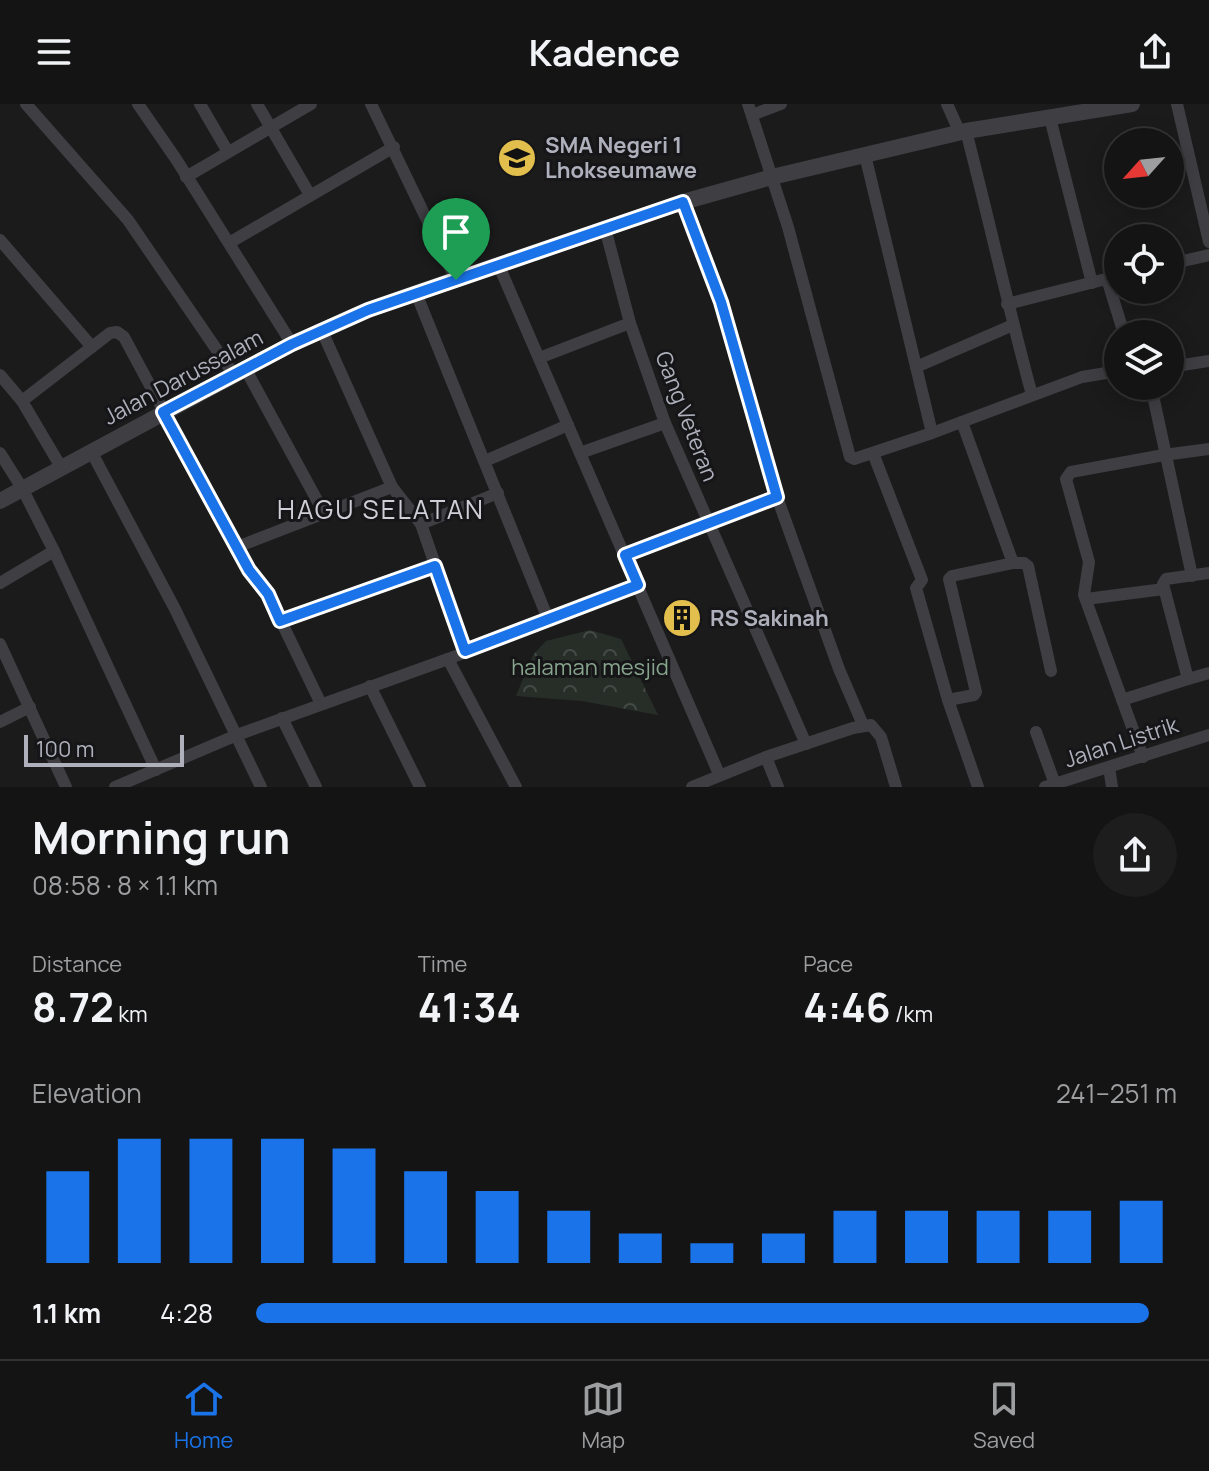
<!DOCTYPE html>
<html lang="en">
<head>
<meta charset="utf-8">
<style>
	:root { --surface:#141415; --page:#1d1d1e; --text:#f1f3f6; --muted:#9d9ea0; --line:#333334; --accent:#1a73e8 }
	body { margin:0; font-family:Manrope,sans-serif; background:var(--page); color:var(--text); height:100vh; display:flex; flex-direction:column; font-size:30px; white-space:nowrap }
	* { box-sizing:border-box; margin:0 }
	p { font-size:26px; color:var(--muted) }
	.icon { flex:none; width:44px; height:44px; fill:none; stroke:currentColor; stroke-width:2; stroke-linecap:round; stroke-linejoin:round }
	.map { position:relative; height:683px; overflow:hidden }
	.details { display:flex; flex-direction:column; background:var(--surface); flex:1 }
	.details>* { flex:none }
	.needle { width:52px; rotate:243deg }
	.fabs { position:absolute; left:1104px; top:24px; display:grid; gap:16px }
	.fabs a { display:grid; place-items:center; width:80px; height:80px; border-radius:50%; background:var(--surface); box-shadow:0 4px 20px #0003,0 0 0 2px var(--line); font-size:40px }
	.scale { position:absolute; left:24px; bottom:20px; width:160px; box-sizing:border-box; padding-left:8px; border:4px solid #aeb1bb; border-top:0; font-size:22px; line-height:28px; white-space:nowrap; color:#aeb1bb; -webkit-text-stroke:6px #161518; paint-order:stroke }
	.pin { position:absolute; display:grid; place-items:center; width:68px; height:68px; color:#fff; margin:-82px -34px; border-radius:50% 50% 50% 0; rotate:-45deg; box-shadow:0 0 8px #0007 }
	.pin .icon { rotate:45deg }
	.round { display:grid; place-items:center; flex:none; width:84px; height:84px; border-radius:42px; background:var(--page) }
	.overview { display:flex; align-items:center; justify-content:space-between; height:136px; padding:0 32px }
	h1 { font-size:44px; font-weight:700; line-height:60px }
	.stats { display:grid; grid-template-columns:repeat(3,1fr); gap:12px; height:136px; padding:8px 32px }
	.stats div { display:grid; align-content:center }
	.stats b { font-size:40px; font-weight:700 }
	.stats small { font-size:22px; font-weight:400 }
	.stats p { font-size:22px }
	.chart { height:224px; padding:16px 32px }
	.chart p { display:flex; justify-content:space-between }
	.chart svg { width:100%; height:144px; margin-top:8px; stroke:var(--accent); stroke-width:6 }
	ul { padding:0 32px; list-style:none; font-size:26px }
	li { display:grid; grid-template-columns:128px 96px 1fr; align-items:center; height:60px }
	li i { height:20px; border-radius:10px; background:var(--accent) }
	header { display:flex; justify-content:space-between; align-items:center; height:104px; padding:0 32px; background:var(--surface); font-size:36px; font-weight:700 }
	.tabs { display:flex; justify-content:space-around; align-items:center; height:112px; border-top:2px solid var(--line); background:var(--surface); font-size:22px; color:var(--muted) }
	.tabs a { display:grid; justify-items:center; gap:4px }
	.tabs .active { color:var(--accent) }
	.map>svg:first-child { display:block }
</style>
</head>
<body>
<header><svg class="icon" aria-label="menu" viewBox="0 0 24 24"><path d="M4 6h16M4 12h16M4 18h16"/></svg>Kadence<svg class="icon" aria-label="share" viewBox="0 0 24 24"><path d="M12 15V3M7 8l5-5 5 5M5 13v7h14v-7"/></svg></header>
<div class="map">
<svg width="1209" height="683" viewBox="0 0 1209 683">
	<defs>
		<pattern id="forest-crowns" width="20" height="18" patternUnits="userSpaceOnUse" patternTransform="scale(2)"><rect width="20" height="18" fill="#272e28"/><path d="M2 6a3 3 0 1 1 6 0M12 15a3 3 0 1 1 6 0" fill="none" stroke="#444a45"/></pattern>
	</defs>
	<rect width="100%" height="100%" fill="#1b1b1c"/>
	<polygon fill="url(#forest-crowns)" points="590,526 621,535 658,611 582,597 516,592 533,551 546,537"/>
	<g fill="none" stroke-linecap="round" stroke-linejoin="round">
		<g stroke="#3e3e43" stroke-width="12">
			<polyline points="26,0 128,116 234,271"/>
			<polyline points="138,0 176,55 292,240"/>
			<polyline points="200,0 228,48"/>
			<polyline points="257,0 310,91"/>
			<polyline points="371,0 456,176"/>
			<polyline points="748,0 788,123 850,353 854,355 932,329 1082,273 1118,267"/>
			<polyline points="947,0 960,29"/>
			<polyline points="1177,0 1209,138"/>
			<polyline points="752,11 781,0"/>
			<polyline points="1050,14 1092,179"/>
			<path d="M966 27C989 115 1008 203 1032 291"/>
			<polyline points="865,51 932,329"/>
			<polyline points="186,73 311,0"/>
			<polyline points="683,98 721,198 777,393 839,565 863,621"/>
			<polyline points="605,124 630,219 665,319 806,640"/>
			<polyline points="0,136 92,243"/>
			<polyline points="229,139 394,43"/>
			<polyline points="1170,160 1209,151"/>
			<polyline points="499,162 719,670"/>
			<polyline points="1107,175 1124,230"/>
			<polyline points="416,189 548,515"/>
			<polyline points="1007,200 1118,172"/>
			<polyline points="322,227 392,383 421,420 465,547"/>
			<polyline points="539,254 630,219"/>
			<polyline points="916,263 1013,221"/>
			<polyline points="1170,263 1209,257"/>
			<polyline points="245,264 324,409"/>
			<polyline points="0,271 22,297 61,363"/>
			<polyline points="1151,282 1192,472"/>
			<polyline points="22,297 110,229 117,228 124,233 249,466 268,490 321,600"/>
			<polyline points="962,318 1013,459 1024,459 1028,462 1051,567"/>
			<polyline points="91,347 175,505 261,683"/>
			<polyline points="0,349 22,384 54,447 156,666"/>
			<polyline points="580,349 665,319"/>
			<polyline points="873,349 922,476 916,484 948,596"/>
			<polyline points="485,357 568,321"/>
			<polyline points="421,420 498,389"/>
			<polyline points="237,443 392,383"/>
			<polyline points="625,451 777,393"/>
			<polyline points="1209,469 1166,475 1163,480 1188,575 1209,569"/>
			<polyline points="0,479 54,447"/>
			<polyline points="1086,495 1164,485"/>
			<polyline points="280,517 435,462"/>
			<polyline points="0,540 66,683"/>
			<polyline points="448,555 516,683"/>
			<polyline points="370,582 420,683"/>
			<polyline points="1122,596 1188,575"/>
			<polyline points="282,614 316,683"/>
			<polyline points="0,618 30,603"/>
			<polyline points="1036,628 1055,680"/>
			<polyline points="766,653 778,683"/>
			<polyline points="1143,653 1084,491 1089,458 1066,375 1071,368 1164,351 1209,345"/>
			<polyline points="1109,663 1112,683"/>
			<polyline points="115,683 237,631 448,555 638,481"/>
			<polyline points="692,683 766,653 853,624 871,621 881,633 896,683"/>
			<polyline points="978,683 948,596 974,591 976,588 949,475 952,472 1013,459"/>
			<polyline points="1045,683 1209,631"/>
		</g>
		<polyline stroke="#3e3e43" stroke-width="16" points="0,397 292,240 368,206 416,189 683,98 772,73 966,27 1132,0"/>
	</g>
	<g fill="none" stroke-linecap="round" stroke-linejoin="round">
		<g stroke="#fff" stroke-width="16">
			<polygon id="route" points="683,98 721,198 777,393 625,451 638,481 465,547 435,462 280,517 268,490 249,466 163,308 292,240 368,206"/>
		</g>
		<use href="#route" stroke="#1a73e8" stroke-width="10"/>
	</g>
	<defs>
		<g id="school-disc" transform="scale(2)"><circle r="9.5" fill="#e2bf4d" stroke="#161518"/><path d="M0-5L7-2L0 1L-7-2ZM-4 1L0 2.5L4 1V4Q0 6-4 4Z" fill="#111"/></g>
		<g id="building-disc" transform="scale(2)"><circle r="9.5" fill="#e2bf4d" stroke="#161518"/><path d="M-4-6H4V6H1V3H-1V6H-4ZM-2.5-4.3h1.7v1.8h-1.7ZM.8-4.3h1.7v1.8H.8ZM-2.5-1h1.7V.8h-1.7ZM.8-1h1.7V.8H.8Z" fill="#111"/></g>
	</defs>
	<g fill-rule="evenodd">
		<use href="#school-disc" x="517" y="54"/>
		<use href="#building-disc" x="682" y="514"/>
	</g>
	<g text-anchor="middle" stroke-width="6" stroke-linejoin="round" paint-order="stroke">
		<g font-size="22" font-weight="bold" fill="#aeb1bb" stroke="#161518" text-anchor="start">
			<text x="545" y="49">SMA Negeri 1<tspan x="545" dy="25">Lhokseumawe</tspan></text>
			<text x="710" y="522">RS Sakinah</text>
		</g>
		<g font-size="22" fill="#aeb1bb" stroke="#161518">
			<text transform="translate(183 273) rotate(-28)" y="8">Jalan Darussalam</text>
			<text transform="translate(687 312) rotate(69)" y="8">Gang Veteran</text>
			<text transform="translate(1121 638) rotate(-18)" y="8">Jalan Listrik</text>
		</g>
		<g font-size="22" fill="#87a48c" stroke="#161518">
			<text x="590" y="571">halaman mesjid</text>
		</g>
		<g font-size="26" letter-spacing="2" fill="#cfd0d7" stroke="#161518">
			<text x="381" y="415">HAGU SELATAN</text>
		</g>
	</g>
</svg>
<div class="fabs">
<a><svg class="needle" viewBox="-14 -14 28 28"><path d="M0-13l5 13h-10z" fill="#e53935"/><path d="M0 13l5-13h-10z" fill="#9d9ea0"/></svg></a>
<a><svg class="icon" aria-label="locate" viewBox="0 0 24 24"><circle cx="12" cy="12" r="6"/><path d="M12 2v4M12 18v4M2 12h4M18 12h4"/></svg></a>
<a><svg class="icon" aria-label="layers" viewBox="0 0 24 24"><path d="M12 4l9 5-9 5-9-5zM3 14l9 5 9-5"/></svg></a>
</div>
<div class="scale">100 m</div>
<div class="pin" style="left:456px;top:176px;background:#1e9e55"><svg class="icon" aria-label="arrive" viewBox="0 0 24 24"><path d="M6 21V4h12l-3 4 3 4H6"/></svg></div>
</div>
<section class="details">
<div class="overview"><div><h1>Morning run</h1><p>08:58 · 8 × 1.1 km</p></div><a class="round"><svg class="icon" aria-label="share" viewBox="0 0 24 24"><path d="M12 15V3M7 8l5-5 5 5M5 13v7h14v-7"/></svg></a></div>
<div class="stats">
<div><p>Distance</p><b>8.72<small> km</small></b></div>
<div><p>Time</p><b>41:34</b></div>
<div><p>Pace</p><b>4:46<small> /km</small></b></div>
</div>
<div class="chart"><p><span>Elevation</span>241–251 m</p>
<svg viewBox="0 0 160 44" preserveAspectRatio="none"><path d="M5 44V16M15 44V6M25 44V6M35 44V6M45 44V9M55 44V16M65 44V22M75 44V28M85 44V35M95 44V38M105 44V35M115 44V28M125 44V28M135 44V28M145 44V28M155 44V25"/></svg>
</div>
<ul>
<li><b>1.1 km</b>4:28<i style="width:97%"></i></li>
</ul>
</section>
<nav class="tabs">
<a class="active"><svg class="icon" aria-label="home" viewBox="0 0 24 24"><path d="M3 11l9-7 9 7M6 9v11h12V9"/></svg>Home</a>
<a><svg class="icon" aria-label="map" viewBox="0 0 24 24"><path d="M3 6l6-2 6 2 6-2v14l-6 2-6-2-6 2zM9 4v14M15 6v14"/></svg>Map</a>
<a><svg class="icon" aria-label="saved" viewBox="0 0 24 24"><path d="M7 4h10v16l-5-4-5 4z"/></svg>Saved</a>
</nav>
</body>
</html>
